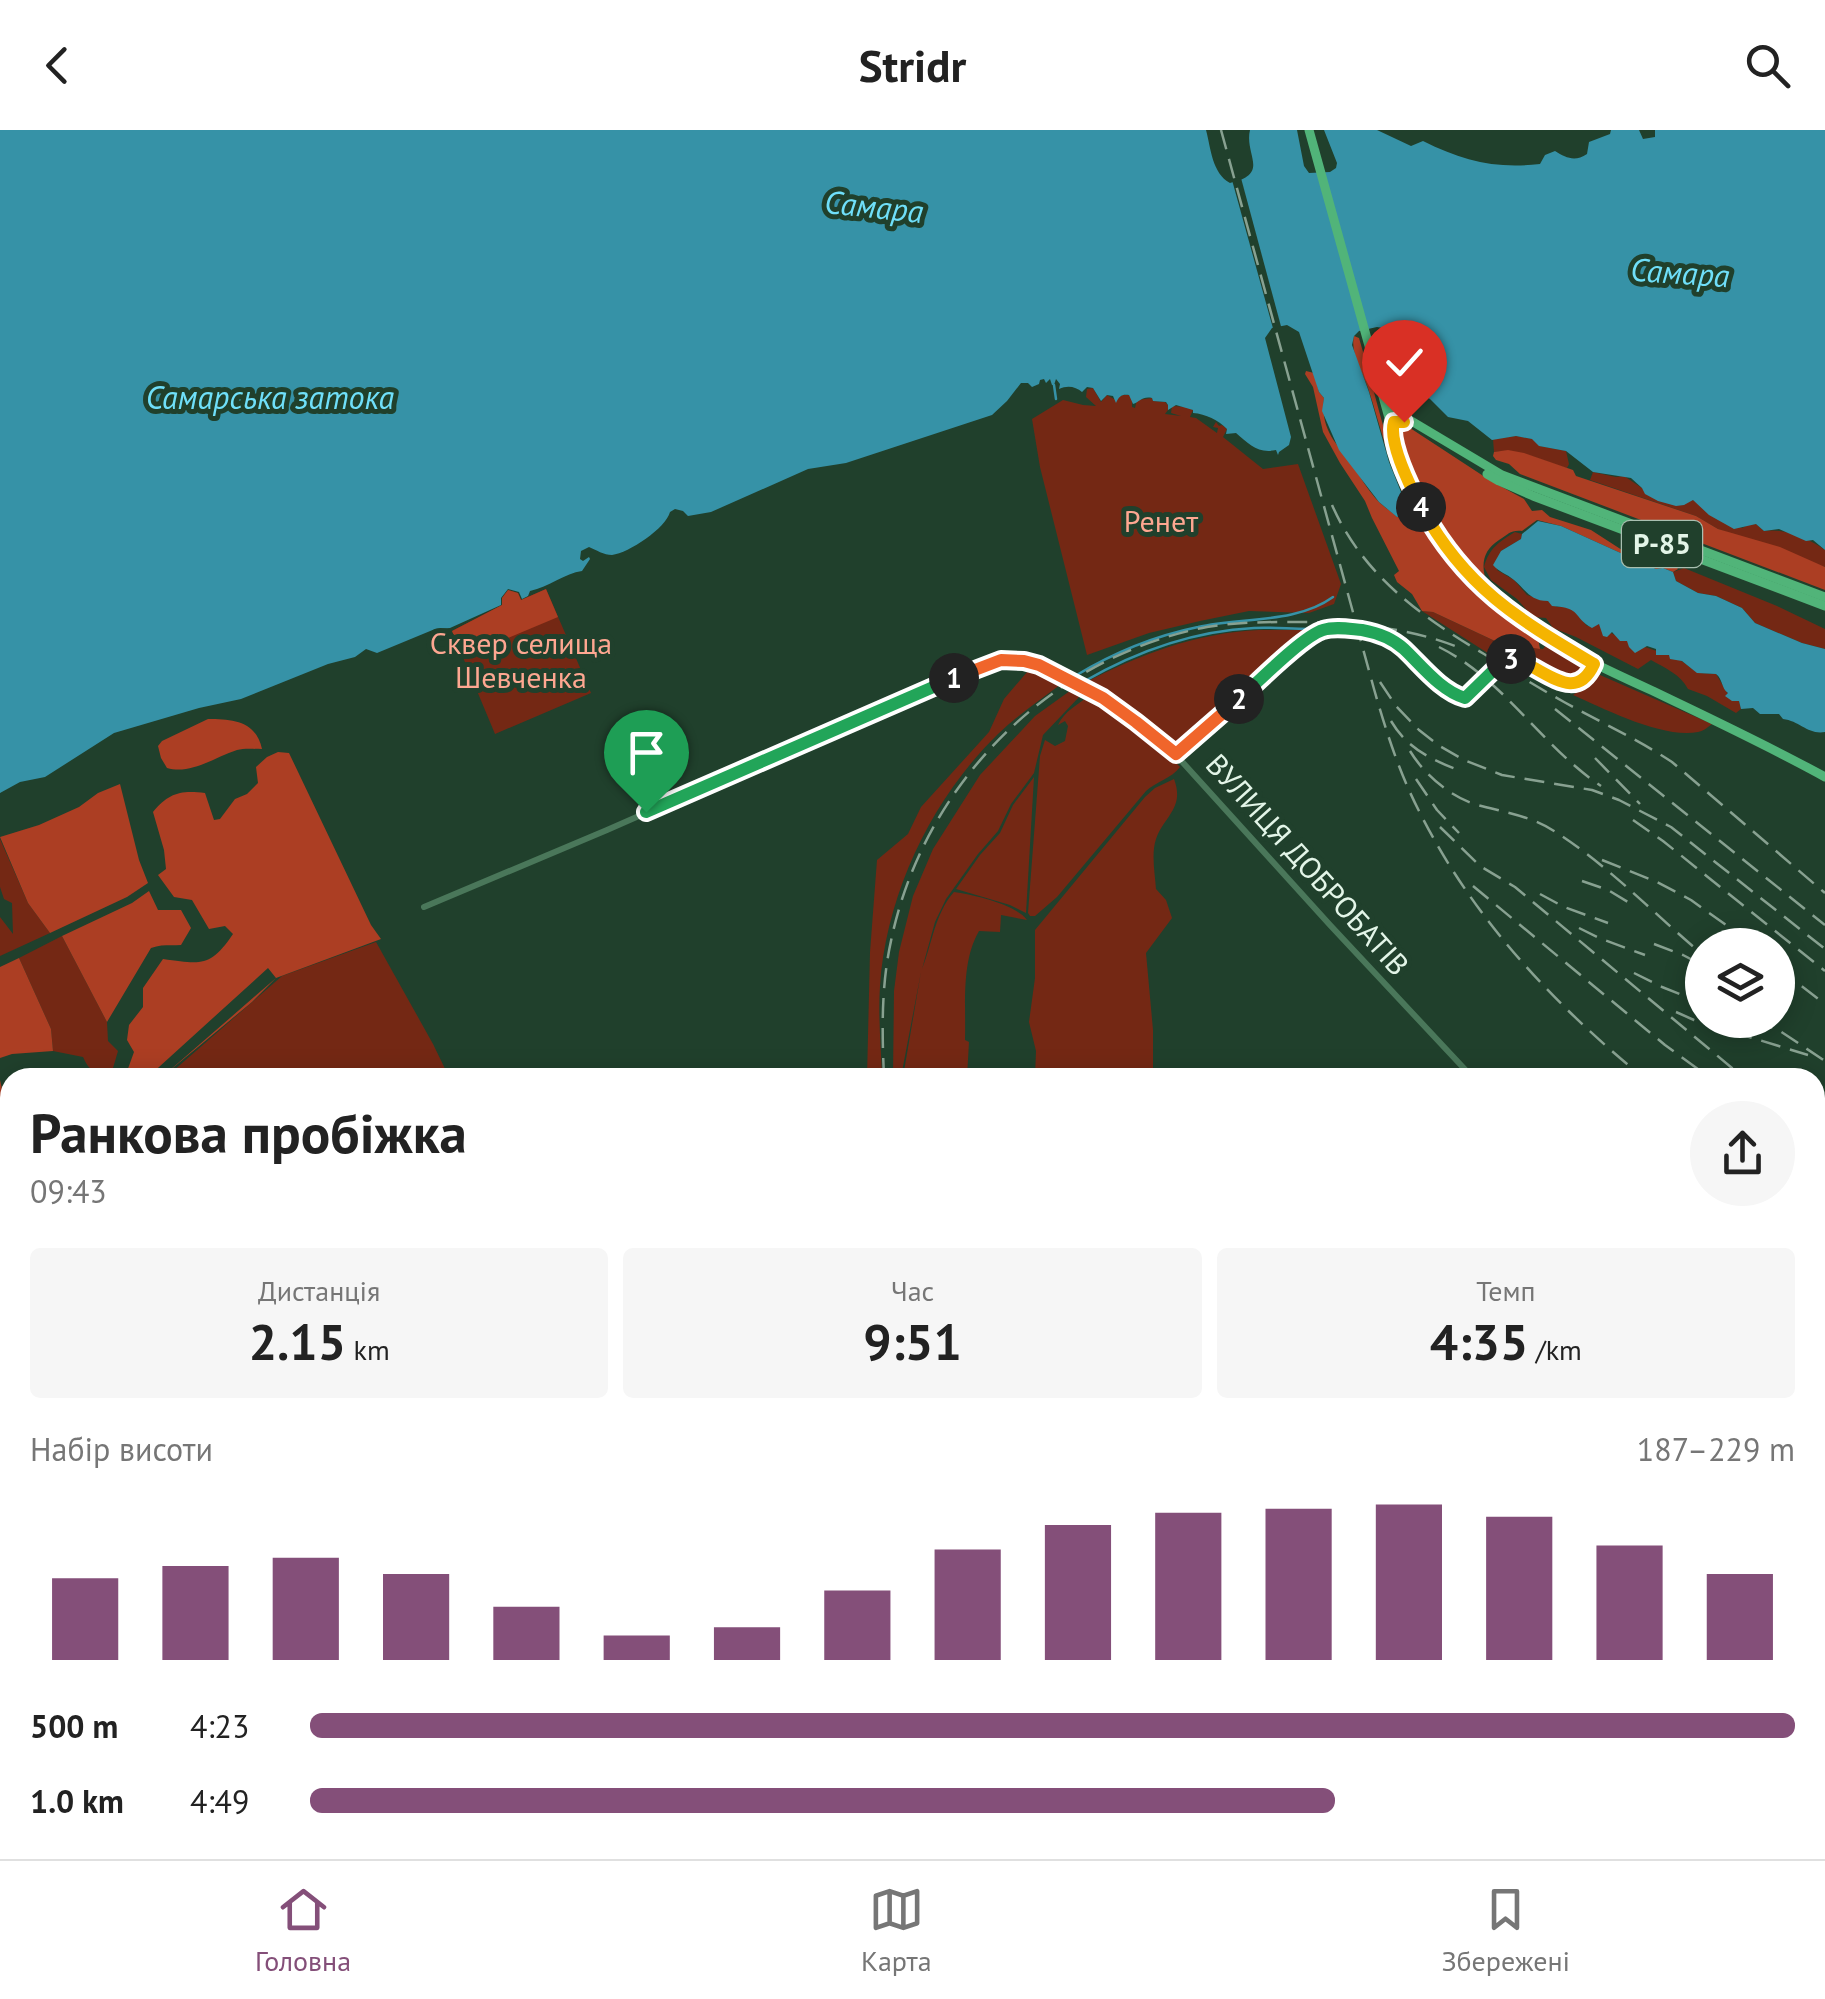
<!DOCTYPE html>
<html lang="uk">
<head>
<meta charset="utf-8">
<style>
	:root { --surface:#fff; --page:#f6f6f6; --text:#222; --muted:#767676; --line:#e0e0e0; --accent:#844f79 }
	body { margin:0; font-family:"PT Sans",sans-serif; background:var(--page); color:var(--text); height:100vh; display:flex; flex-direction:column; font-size:38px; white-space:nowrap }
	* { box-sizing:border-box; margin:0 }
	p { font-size:32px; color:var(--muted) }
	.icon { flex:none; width:55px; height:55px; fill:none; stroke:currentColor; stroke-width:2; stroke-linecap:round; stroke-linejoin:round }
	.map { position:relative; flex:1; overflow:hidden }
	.drawer { position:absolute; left:0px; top:938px; width:1825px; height:792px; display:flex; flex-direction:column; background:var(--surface); border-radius:30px 30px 0 0; box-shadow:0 5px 25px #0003 }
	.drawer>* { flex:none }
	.buttons { position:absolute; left:1685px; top:798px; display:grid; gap:20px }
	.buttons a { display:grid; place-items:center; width:110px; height:110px; border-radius:50%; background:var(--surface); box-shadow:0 5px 25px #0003; font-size:50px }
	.pin { position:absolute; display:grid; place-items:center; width:85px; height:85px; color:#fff; margin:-102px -42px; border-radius:50% 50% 50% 0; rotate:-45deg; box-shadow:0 0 10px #0007 }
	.pin .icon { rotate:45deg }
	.km { position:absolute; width:50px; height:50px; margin:-25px; border-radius:50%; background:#222; color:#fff; font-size:28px; line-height:50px; text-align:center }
	.round { display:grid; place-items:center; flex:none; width:105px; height:105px; border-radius:52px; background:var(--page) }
	.headline { display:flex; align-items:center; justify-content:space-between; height:170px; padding:0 30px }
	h1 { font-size:55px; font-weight:700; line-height:75px }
	.metrics { display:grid; grid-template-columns:repeat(3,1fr); gap:15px; height:170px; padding:10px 30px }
	.metrics div { display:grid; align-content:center; border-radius:10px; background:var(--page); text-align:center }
	.metrics b { font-size:50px; font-weight:700 }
	.metrics small { font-size:28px; font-weight:400 }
	.metrics p { font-size:28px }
	.chart { height:280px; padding:20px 30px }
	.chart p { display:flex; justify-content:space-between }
	.chart svg { width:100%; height:180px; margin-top:10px; stroke:var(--accent); stroke-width:6 }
	ul { padding:0 30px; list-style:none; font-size:32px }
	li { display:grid; grid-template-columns:160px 120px 1fr; align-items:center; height:75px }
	li i { height:25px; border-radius:12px; background:var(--accent) }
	header { display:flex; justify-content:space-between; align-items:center; height:130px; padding:0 30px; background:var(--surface); font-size:45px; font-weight:700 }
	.tabs { display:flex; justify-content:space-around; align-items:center; height:140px; border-top:2px solid var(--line); background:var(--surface); font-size:28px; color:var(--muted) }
	.tabs a { display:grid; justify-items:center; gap:5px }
	.tabs .on { color:var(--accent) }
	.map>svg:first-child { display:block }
</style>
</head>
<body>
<header><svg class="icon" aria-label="back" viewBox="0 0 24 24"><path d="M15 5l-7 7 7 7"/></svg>Stridr<svg class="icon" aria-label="search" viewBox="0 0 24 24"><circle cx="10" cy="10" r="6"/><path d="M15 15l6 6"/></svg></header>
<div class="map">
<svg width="1825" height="1729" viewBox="0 0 1825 1729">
	<rect width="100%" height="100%" fill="#20402c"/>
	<g fill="#742814">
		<polygon points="1093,258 1101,272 1107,265 1114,269 1123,265 1129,265 1132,269 1132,277 1135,278 1137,270 1152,268 1153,271 1165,272 1168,275 1168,280 1165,284 1181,286 1171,283 1172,276 1187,277 1193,280 1190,287 1196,288 1217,303 1218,298 1213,297 1216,292 1219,296 1222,295 1227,299 1223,307 1263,339 1298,334 1341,454 1334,474 1309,483 1249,481 1200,491 1149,503 1087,525 1040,337 1032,289 1063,270 1083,275 1096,276 1086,267 1087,259"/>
		<path d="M1516 306 1533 309 1540 316 1566 321 1569 334 1567 338C1541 331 1521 318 1494 322L1493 309Z"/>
		<path d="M1593 342 1616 347 1624 346 1642 358 1686 373 1693 370 1742 398 1748 395 1756 394 1764 401C1785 398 1808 408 1825 420V437L1718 399 1696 386 1590 350Z"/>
		<path d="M1515 402 1522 404 1521 409 1501 421 1497 440 1514 450 1527 465 1548 471 1557 477 1563 476 1574 480 1587 496 1599 494C1617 512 1655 518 1680 530 1687 534 1693 541 1700 543 1701 543 1715 544 1716 544L1728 564 1739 571 1741 579 1736 583 1707 566 1688 559C1680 544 1665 538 1651 530L1638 539 1576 507 1553 498 1546 488 1533 487 1517 469 1491 450 1484 437C1489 418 1499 412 1515 402Z"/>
		<polygon points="1684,438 1777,476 1825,499 1825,519 1802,513 1755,493 1742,478 1716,466 1698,463 1676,451 1673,442"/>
		<polygon points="546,459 591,563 495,604 452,501 502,475 502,468 508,460 518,463 521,470"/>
		<path d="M1422 481 1433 482 1495 511 1543 519 1549 511 1586 532 1588 539C1582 548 1577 550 1566 550L1518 525 1509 523 1497 529Z"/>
		<path d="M1259 500H1312L1188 610 1179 615 1168 612 1116 573 1082 554C1139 525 1195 503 1259 500Z"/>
		<path d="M1033 535 1064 552C1041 569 1018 585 998 604 932 668 886 764 880 856 878 886 881 917 882 947L867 948 870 822 877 730 908 704 921 677 989 602 1004 569Z"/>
		<path d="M1600 545 1712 594C1707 598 1703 601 1698 602 1663 609 1605 579 1573 565Z"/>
		<path d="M1074 558 1081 565 1043 605 1034 643 1011 674 998 701 978 724 946 769 935 792 922 839C932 814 935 783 954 762 974 765 1015 774 1027 790L1001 785 1000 802 979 801C961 832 966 874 965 910L969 912 967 947H903L921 842 901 947H893L894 861 899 822 913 766 933 719 980 645 1035 586Z"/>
		<path d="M1090 565 1097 567 1150 604 1180 637C1172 648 1156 652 1146 661L1057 767 1035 786H1030L1028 783 1040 626 1045 610 1055 616 1065 611 1068 596 1065 591 1058 595C1065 580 1078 575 1090 565Z"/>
		<polygon points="1034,647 1026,783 1010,775 956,759 980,725 1000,703 1013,675"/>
		<path d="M1174 649C1185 678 1164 686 1156 709 1151 724 1155 744 1156 759L1166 770 1172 788 1146 823 1153 900V947H1035L1036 921 1029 892 1035 848V800L1145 667 1155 658Z"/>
		<polygon points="0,709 28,773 50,803 0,826 0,787 13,804 12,773 4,769 0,757"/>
		<path d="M62 806 107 892 108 911 118 921 113 938 107 944C93 943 89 940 83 927L53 921 51 899 19 828Z"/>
		<polygon points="376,812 433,914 449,947 165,948 282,846"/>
		<polygon points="0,1445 10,1458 10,1671 0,1658"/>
		<polygon points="243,1720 422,1720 424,1729 244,1729"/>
		<polygon points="662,1720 925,1720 926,1729 665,1729"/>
	</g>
	<g fill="#ac3e23">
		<path d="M1354 206 1359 208C1373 254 1383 303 1400 348 1419 397 1456 441 1494 477 1507 489 1524 498 1538 508L1540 519 1495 511 1433 482 1422 481 1412 464 1397 452 1394 445 1399 441 1372 388 1365 371 1340 333 1323 302 1313 257 1305 244 1306 241 1314 243 1319 262 1324 268C1320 302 1338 314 1355 339 1362 350 1370 363 1379 372 1384 377 1392 382 1397 387L1413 384C1391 344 1382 301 1368 258 1362 242 1350 222 1354 206Z"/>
		<path d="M1397 293 1407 296 1491 351 1524 369 1532 381 1542 380 1550 387 1591 400 1622 420 1634 419 1673 432 1678 439 1673 442 1663 438 1656 439 1561 396 1537 390 1522 401C1510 400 1509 404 1499 410 1485 419 1481 431 1485 447L1482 453C1437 404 1412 358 1394 295Z"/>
		<polygon points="1508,320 1524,323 1573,340 1576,346 1696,386 1718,399 1780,417 1825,437 1825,460 1520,344 1509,334 1496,330 1493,326 1494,322"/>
		<polygon points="546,459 558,487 463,527 452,501 502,475 502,468 508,460 518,463 521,470"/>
		<path d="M208 589C233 589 256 591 262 619 254 619 244 618 237 620 215 627 191 645 167 638L161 628 158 616 162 611Z"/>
		<path d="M278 622 289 623 371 795 381 809 276 848 252 872 162 947 276 848 268 838 148 947H125L134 922 127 910 129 895 143 877V858L163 829C201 834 210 838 233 804L225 796 209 799 192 770 174 767 158 745 166 739 164 720 153 682C169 663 180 660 205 663L214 690 220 689 235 669 247 664 258 653 256 637 267 627Z"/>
		<polygon points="120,654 139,730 148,753 127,767 50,803 28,773 0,707 39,695 79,677 98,663"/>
		<path d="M149 761 158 780H181L191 798 181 815C171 816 162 814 151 818L107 892 62 806 132 773Z"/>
		<polygon points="19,828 51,899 53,921 12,924 0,928 0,837"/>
		<polygon points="0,950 4,968 10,967 10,1079 0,1087"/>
		<polygon points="1076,1720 1214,1720 1214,1729 1073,1729"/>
	</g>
	<g fill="#3692a7">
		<path d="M0 0H1206C1211 19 1212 43 1230 53 1271 44 1244 25 1250 0H1297L1304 36 1309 43 1330 42 1336 38 1337 33 1324 0H1377L1411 16 1423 11C1463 31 1495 39 1540 34L1545 25 1555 21C1566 28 1575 32 1587 24L1589 12 1610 4 1611 0H1639L1643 9 1655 7V0H1825V420L1813 410 1806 411 1779 399 1764 401 1756 394 1734 399 1709 385 1693 370 1684 375 1676 376 1658 371 1645 364 1642 358 1631 348 1593 342 1566 321 1539 316 1532 309 1516 306 1492 310 1468 291 1448 287 1430 269 1405 254 1398 240 1386 202 1383 198 1377 197 1359 201 1354 206 1352 215 1369 262 1389 332 1401 362 1413 384 1411 387 1404 385 1397 387 1379 372 1339 320 1322 281 1324 268 1319 262 1299 202 1287 195 1272 198 1265 208 1291 307 1289 315 1279 322 1278 325 1276 320C1258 324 1249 314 1236 303L1226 304 1227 299C1218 290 1206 284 1193 283V280L1176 275 1168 280V275L1166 272 1153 271 1152 268C1142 266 1140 272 1133 274L1129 265C1122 264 1119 266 1116 273L1113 266 1107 265 1101 271 1093 258 1087 257 1082 262C1076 257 1068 255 1059 259L1060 254 1056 249 1054 255H1052L1050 249 1046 253 1044 249 1040 250 1039 254 1032 257 1028 253H1021L1007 271 992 285 846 333 808 339 711 382 688 386 683 381 675 379 670 382C666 398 629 423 612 425 604 425 596 420 589 417L581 421 580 429 583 431 589 427 590 429 582 441C565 443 549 457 530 461L528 466 522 469 519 462 508 459 501 468V475L450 498 435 499 377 523 366 519 355 527 328 534 241 569 199 578 114 603 45 647 20 652 0 663Z"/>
		<path d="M1538 391 1561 396 1656 439 1663 438 1673 442 1676 451 1698 463 1716 466 1742 478 1755 493 1802 513 1825 519V602C1808 605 1800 591 1783 589L1779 584H1760L1753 578 1741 579 1739 571H1732L1725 566 1728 563C1721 558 1723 549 1716 544L1697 543 1682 531 1670 529 1669 525H1656V519L1647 516 1635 523 1629 517 1627 511H1620L1612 502 1607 507 1603 506 1599 494 1592 498C1572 487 1583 478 1552 476L1548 471C1530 471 1526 460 1514 450 1507 444 1499 442 1493 435L1501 421 1521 409 1522 404Z"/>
		<polygon points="0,1146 10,1147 10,1458 0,1445"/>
		<polygon points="541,1720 661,1720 664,1729 544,1729"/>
	</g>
	<polygon fill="#20402c" points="1241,48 1282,200 1274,202 1232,50"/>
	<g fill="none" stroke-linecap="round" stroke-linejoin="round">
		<g stroke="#3692a7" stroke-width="2.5">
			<polyline points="1054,255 1056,269"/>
			<path d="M1075 546C1113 523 1154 506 1198 497 1241 487 1296 494 1333 467"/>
			<path d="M1083 552C1135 522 1193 501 1254 498 1272 497 1290 499 1308 499"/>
		</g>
		<g stroke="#4a775a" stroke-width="6">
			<path d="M1367 501C1409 509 1425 556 1465 568 1479 559 1491 535 1505 530 1536 518 1569 586 1595 534"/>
			<polyline points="1176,625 1313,505 1327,499 1349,499"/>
			<polyline points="424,777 607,700 969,541 1001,530 1032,533 1097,565 1136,591 1176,625 1330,795 1473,948"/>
			<polyline points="1815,1227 1825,1234"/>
			<polyline points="1815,1546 1825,1551"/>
			<polyline points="1326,1729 1328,1720"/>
		</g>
		<g stroke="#51b479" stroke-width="9">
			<path d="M1309 0 1401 331C1422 386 1454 436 1500 474 1545 512 1600 537 1653 561 1711 589 1769 616 1825 647"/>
			<polyline points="1386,271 1403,286 1502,345 1825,467"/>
			<polyline points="1487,344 1499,351 1533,366 1825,476"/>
		</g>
		<g stroke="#88a191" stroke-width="2.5" stroke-dasharray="20 10" stroke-linecap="butt">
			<path d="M1221 0 1374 559C1386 601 1399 642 1419 681 1472 787 1552 873 1644 948"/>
			<path d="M1332 375C1363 445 1420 486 1484 524 1510 540 1537 557 1564 572 1600 592 1637 609 1672 632L1825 763"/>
			<path d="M1439 517C1505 550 1541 616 1601 656"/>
			<polyline points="1380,552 1396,576 1419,600 1438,615 1464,630 1502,645 1592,660 1619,670 1671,697 1825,819"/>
			<polyline points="1555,579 1825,795"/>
			<path d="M1391 591C1407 618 1430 629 1458 640"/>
			<path d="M1410 621C1424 644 1448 665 1474 674 1502 682 1529 685 1554 701 1608 735 1653 783 1702 824"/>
			<polyline points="1595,628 1640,674"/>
			<polyline points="1416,649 1437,680 1459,703"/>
			<polyline points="1633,690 1663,711 1825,841"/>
			<polyline points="1440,697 1480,736 1515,757 1744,948"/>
			<polyline points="1602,730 1657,752 1691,770 1754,815"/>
			<polyline points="1582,751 1608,760 1628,772"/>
			<polyline points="1473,756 1665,915 1710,948"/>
			<polyline points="1540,764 1564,777 1608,793"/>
			<polyline points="1579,798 1599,808 1645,825"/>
			<polyline points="1654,814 1683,825 1702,835"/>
			<polyline points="1778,838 1825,874"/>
			<polyline points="1634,843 1662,857 1702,873"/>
			<polyline points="1697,851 1702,853"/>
			<polyline points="1676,882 1694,890 1808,925"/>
			<polyline points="1754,890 1780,901 1825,931"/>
			<polyline points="1667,947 1668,948"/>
			<path d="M884 948C882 902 881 856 891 811 923 655 1049 527 1207 497 1237 492 1267 492 1298 492 1349 492 1406 497 1455 516"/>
			<polyline points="1815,991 1825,996"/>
			<polyline points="1815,1026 1825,1035"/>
			<polyline points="1815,1068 1825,1076"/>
			<polyline points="1815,1101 1825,1110"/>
			<polyline points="1815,1532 1825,1536"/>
			<polyline points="1815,1592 1825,1602"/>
			<polyline points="1815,1618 1825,1628"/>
			<polyline points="990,1720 991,1729"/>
			<polyline points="1523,1720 1532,1729"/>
			<polyline points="1785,1720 1795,1729"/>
			<polyline points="1232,1729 1233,1720"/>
		</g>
		<polyline stroke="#4a775a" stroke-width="6" points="1349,499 1367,501"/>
	</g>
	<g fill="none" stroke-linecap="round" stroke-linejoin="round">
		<g stroke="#fff" stroke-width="20">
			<polyline id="split-1" points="646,682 954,548"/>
		</g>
		<g stroke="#fff" stroke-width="20">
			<polyline id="split-2" points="954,548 1001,530 1024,531 1039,535 1103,568 1136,592 1176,624 1239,569"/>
		</g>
		<g stroke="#fff" stroke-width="20">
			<path id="split-3" d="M1239 569C1257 553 1303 506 1323 500 1335 496 1350 499 1362 500 1379 503 1392 508 1404 519 1422 536 1441 561 1465 568L1503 531 1511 529"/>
		</g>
		<g stroke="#fff" stroke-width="20">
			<path id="split-4" d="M1421 377C1465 458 1518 489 1594 534 1574 578 1541 533 1511 529"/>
		</g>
		<g stroke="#fff" stroke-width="20">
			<path id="split-5" d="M1404 292H1394C1388 312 1411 358 1421 377"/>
		</g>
		<use href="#split-1" stroke="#22a559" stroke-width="12"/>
		<use href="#split-2" stroke="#f0652b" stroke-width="12"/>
		<use href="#split-3" stroke="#22a559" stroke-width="12"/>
		<use href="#split-4" stroke="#f5b400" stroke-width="12"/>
		<use href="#split-5" stroke="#f5b400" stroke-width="12"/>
	</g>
	<g text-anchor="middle" stroke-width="10" stroke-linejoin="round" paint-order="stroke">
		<rect fill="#20402c" stroke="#a8bfb0" stroke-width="2.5" x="1622" y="391" width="80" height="46" rx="8"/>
		<g font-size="28" font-weight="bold" fill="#e3f5e8">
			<text x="1662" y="424">Р-85</text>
		</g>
		<g font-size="30" fill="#fea791" stroke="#20402c">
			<text x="1161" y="402">Ренет</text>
			<text x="521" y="524">Сквер селища<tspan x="521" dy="34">Шевченка</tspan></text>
		</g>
		<g font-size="30" fill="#e3f5e8" stroke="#20402c">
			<text transform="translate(1307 735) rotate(48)" y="10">ВУЛИЦЯ ДОБРОБАТІВ</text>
		</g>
		<g font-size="32" font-style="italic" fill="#6fdff9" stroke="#20402c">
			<text transform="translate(874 77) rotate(6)" y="11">Самара</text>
			<text transform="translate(1680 143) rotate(4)" y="11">Самара</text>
			<text x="270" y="279">Самарська затока</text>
		</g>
	</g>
</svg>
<div class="buttons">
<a><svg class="icon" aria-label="layers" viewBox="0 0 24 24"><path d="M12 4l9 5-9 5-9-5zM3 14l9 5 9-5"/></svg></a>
</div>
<div class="pin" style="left:646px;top:682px;background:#1e9e55"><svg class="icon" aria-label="arrive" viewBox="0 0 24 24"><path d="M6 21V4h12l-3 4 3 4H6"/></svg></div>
<div class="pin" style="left:1404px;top:292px;background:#d93025"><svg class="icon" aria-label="check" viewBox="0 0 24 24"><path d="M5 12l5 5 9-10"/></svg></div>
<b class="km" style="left:954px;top:548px">1</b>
<b class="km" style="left:1239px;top:569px">2</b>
<b class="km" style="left:1511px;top:529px">3</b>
<b class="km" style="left:1421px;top:377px">4</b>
<section class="drawer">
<div class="headline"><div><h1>Ранкова пробіжка</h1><p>09:43</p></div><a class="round"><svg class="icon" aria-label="share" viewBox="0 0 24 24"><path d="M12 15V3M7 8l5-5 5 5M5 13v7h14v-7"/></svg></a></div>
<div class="metrics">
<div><p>Дистанція</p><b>2.15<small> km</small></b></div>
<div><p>Час</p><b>9:51</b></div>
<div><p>Темп</p><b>4:35<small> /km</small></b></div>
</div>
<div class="chart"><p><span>Набір висоти</span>187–229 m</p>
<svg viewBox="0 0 160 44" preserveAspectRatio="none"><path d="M5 44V24M15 44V21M25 44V19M35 44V23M45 44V31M55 44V38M65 44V36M75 44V27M85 44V17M95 44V11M105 44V8M115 44V7M125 44V6M135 44V9M145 44V16M155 44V23"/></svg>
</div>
<ul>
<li><b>500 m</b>4:23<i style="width:100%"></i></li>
<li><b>1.0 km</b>4:49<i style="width:69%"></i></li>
</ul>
</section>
</div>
<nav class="tabs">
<a class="on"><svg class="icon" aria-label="home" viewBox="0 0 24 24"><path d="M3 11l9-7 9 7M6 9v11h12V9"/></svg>Головна</a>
<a><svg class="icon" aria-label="map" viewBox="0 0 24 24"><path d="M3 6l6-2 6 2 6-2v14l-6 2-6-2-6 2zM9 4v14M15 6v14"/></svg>Карта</a>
<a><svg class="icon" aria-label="saved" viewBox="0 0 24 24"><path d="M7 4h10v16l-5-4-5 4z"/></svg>Збережені</a>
</nav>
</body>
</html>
